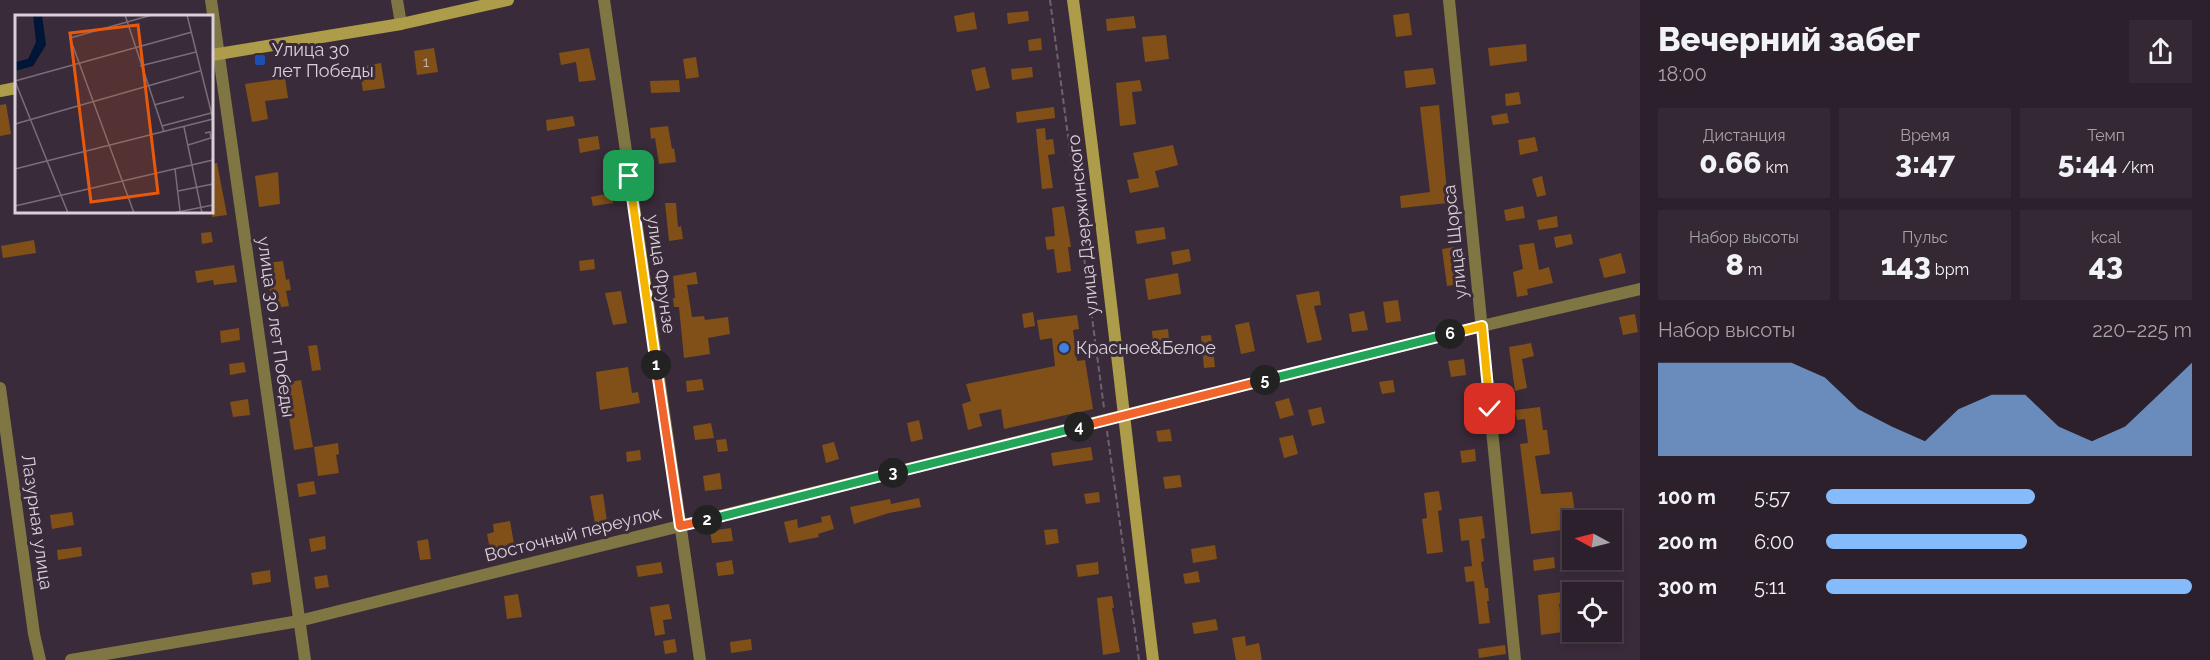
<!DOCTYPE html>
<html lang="ru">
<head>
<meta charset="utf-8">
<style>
	:root { --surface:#2c202c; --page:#342834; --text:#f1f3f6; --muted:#a6a3a9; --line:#483e48; --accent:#85bbfb }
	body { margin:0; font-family:Raleway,sans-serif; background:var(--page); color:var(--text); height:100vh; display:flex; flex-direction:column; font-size:22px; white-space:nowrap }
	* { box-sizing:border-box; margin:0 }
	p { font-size:20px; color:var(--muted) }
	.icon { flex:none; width:33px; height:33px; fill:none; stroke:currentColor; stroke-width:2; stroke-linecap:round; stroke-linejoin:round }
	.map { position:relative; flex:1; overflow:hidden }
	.panel { display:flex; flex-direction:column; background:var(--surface); width:570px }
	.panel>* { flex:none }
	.needle { width:39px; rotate:277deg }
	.controls { position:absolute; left:1562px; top:510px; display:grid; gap:12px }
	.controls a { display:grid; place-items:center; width:60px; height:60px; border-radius:0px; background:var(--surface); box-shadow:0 3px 9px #0003,0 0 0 2px var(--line); font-size:30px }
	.pin { position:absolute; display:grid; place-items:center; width:51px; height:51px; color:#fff; margin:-26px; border-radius:12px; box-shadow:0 3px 9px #0006 }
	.km { position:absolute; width:30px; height:30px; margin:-15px; border-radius:50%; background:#222; color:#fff; font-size:16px; line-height:30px; text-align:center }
	.round { display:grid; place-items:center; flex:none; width:63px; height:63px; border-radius:0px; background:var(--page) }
	.overview { display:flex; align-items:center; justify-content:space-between; height:102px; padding:0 18px }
	h1 { font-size:33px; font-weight:800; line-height:45px }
	.metrics { display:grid; grid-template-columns:repeat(3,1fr); gap:9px; height:102px; padding:6px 18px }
	.metrics div { display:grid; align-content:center; border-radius:0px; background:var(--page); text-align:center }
	.metrics b { font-size:30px; font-weight:800 }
	.metrics small { font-size:16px; font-weight:400 }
	.metrics p { font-size:16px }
	.chart { height:168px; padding:12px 18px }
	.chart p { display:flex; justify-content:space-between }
	.chart svg { width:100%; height:108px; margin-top:6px; fill:var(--accent); opacity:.7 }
	ul { padding:0 18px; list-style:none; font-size:20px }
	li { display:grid; grid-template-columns:96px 72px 1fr; align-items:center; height:45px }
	li i { height:15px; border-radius:8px; background:var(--accent) }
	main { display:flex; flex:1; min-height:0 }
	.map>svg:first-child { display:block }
</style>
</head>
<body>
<main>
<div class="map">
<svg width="1640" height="660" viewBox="0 0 1640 660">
	<rect width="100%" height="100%" fill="#3a2b3a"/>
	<g fill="#805018">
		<polygon points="1028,11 1029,21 1008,24 1007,13"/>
		<polygon points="974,12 977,29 957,32 954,16"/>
		<polygon points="1409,13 1412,35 1396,37 1393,15"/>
		<polygon points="1134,16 1136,28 1107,31 1106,19"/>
		<polygon points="1166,35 1169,59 1145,62 1142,37"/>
		<polygon points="1041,38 1042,50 1029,51 1028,40"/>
		<polygon points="1526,44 1527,61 1490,66 1488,48"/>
		<polygon points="434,48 438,72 417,75 414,51"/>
		<polygon points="589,48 596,80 579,82 576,62 561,65 559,53"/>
		<polygon points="696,57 699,77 686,79 683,59"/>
		<polygon points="381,63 385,88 363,91 359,67"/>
		<polygon points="985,67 990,88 976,91 971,70"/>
		<polygon points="1032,67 1033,77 1012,80 1011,69"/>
		<polygon points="1433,68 1436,84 1406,88 1404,71"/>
		<polygon points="285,78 288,98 265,101 268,119 252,122 245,84"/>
		<polygon points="679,80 680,92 651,93 650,81"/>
		<polygon points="1140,80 1142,91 1132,92 1136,124 1120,126 1116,83"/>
		<polygon points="1519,92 1521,104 1506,106 1505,94"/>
		<polygon points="6,104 11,134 0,136 0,105"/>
		<polygon points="1439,105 1448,203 1401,208 1400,196 1430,192 1420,107"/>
		<polygon points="1054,107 1055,118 1017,123 1016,112"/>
		<polygon points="1507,113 1509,123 1493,125 1491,116"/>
		<polygon points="573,116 575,126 547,131 546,120"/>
		<polygon points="668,126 672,149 674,148 676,162 659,164 655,138 651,139 650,128"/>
		<polygon points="1045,128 1046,140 1053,139 1055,154 1048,155 1053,188 1042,189 1036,129"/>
		<polygon points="598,136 600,149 580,153 578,139"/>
		<polygon points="1535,137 1538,151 1520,155 1518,140"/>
		<polygon points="1173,145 1178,165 1155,171 1159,187 1130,193 1127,180 1139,178 1133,153"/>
		<polygon points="217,163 227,215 212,217 212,164"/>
		<polygon points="278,172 280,204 259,207 255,176"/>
		<polygon points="1542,176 1546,195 1537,197 1532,179"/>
		<polygon points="611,193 613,203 593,206 591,197"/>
		<polygon points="665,203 676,203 678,227 681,226 683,239 669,241"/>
		<polygon points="1064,206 1071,247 1068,247 1071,271 1057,273 1054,249 1047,250 1045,237 1055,236 1052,208"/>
		<polygon points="1523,206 1525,218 1506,221 1504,210"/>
		<polygon points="1557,216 1558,227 1539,230 1537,220"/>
		<polygon points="1164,227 1166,239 1137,244 1135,231"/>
		<polygon points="211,232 213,242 202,244 201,233"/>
		<polygon points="1571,234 1573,244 1556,248 1554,237"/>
		<polygon points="34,240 36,253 3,258 1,246"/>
		<polygon points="1534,243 1539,270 1549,267 1553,283 1527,289 1528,295 1517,297 1513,272 1523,269 1519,245"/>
		<polygon points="1454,247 1459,284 1447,286 1442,249"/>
		<polygon points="1189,249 1191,261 1173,265 1171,252"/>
		<polygon points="1621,253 1626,273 1604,278 1599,259"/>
		<polygon points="594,259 595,269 580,271 579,261"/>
		<polygon points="283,261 286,280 289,279 291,290 286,291 289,306 275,308 272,293 270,293 267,263"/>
		<polygon points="234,265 237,282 214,285 213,280 197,283 195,271"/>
		<polygon points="696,272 698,284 687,285 692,317 704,316 705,320 728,317 730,334 708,338 710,354 684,358 679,307 674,307 673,298 675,298 673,276"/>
		<polygon points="1178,273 1181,294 1148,300 1145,279"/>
		<polygon points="621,291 627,323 613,325 605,293"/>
		<polygon points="1319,291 1321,305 1314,306 1322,340 1307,343 1296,295"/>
		<polygon points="1398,300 1401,321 1386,323 1383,302"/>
		<polygon points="1364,311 1368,330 1352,332 1349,314"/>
		<polygon points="1033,312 1035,326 1024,328 1022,314"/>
		<polygon points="1635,314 1638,332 1623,335 1619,317"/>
		<polygon points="1077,315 1079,329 1073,330 1077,361 1085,360 1093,409 1004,429 1001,409 979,414 982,426 968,430 962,404 971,401 966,384 1055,366 1052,338 1040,340 1037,320"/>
		<polygon points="1249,322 1255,351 1241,354 1235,325"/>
		<polygon points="239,328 240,340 221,343 220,331"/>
		<polygon points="1168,329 1169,339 1153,342 1152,331"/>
		<polygon points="1211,335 1215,367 1204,368 1201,336"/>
		<polygon points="1531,343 1534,356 1522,359 1527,388 1515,391 1509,347"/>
		<polygon points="317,345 321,370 312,371 308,346"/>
		<polygon points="1464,359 1466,375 1451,377 1448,361"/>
		<polygon points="244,362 246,372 230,375 229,364"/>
		<polygon points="628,367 632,393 638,392 640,403 600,410 596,372"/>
		<polygon points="702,379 704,390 687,392 686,381"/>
		<polygon points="301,380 313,447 294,450 284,383"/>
		<polygon points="1393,380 1395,392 1382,394 1379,382"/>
		<polygon points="1289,398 1294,415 1280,419 1275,402"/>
		<polygon points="248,399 250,415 233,417 230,402"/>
		<polygon points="1321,407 1325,423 1312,426 1308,410"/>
		<polygon points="1540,407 1543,430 1547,430 1550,454 1535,456 1541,494 1572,492 1575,513 1569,514 1570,529 1531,534 1520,444 1528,443 1525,419 1517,420 1515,410"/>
		<polygon points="919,420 923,439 911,442 907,423"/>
		<polygon points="711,423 714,438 695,440 693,426"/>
		<polygon points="1170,429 1172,441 1158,442 1156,431"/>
		<polygon points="1293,435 1298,454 1284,458 1279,438"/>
		<polygon points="726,439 728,451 718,452 716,440"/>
		<polygon points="834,442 839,459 826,463 822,445"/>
		<polygon points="338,443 339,454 336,455 339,473 318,476 314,447"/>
		<polygon points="1091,447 1093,460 1053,466 1051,453"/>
		<polygon points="1475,449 1476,461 1462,463 1460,451"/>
		<polygon points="640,450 641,460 627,462 626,452"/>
		<polygon points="720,473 722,489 705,491 703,476"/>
		<polygon points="1180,475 1182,487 1165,489 1163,477"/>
		<polygon points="314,481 316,494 299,497 297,484"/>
		<polygon points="1439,491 1442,510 1438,511 1443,552 1427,554 1422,519 1427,518 1424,493"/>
		<polygon points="1099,492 1100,502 1086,504 1084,494"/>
		<polygon points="603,494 607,521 595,523 590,496"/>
		<polygon points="919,498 921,507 889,513 854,524 850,507 890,499 891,504"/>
		<polygon points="72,512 74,525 52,529 50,515"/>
		<polygon points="830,515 834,529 818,534 819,537 789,543 784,522 797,519 798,528 822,522 821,517"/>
		<polygon points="1482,516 1485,538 1481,539 1484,561 1481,562 1485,588 1488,588 1489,601 1487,601 1490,623 1479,624 1474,581 1466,582 1464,567 1472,566 1469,540 1461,541 1459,519"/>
		<polygon points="510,521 514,544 490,549 487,534 494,532 493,524"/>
		<polygon points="731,528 733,541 712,543 710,531"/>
		<polygon points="1057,529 1059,543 1046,545 1044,530"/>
		<polygon points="325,536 326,549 311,552 309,539"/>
		<polygon points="428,539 431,559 420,560 417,541"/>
		<polygon points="1215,545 1217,559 1193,563 1191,549"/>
		<polygon points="81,547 82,556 58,560 57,550"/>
		<polygon points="1554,557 1555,568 1534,571 1533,560"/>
		<polygon points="732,560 734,574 718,576 716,563"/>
		<polygon points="661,562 663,573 638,577 636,566"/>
		<polygon points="1098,562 1099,574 1078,577 1076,565"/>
		<polygon points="270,570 271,582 253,585 251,573"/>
		<polygon points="1198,571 1200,582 1185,584 1183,574"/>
		<polygon points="327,575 329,587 316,589 314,577"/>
		<polygon points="1561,592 1563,603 1559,604 1563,632 1541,635 1538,595"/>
		<polygon points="518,594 522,617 507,619 504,596"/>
		<polygon points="1112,596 1114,608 1112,608 1120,652 1103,655 1097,598"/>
		<polygon points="669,604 672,619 663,620 665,634 655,636 650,607"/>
		<polygon points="1216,619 1218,630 1194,634 1192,623"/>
		<polygon points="1245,636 1246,646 1259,643 1262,660 1236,660 1232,638"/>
		<polygon points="675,639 677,652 665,654 663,641"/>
		<polygon points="751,639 752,650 731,653 730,642"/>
		<polygon points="1505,645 1506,654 1479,658 1478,649"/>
	</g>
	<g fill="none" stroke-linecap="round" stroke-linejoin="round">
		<g stroke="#6e616e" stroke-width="2" stroke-dasharray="6 3" stroke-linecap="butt">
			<polyline points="1050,0 1104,408"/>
			<polyline points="1107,431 1139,660"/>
		</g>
		<g stroke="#807644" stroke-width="12">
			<polyline points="211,0 305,660"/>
			<polyline points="397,0 401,24"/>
			<polyline points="604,0 700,660"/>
			<polyline points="1449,0 1515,660"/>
			<polyline points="0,388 34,634 40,660"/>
			<polyline points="71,660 299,621 1482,326 1640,289"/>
		</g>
		<g stroke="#ad9c49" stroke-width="12">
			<path d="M1073 0C1103 220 1126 440 1153 660"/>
			<polyline points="212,55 401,24 508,0"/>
			<polyline points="0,91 16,88"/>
		</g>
	</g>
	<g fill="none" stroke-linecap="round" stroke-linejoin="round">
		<g stroke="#fff" stroke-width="12">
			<polyline id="split-1" points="629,176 656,365"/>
		</g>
		<g stroke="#fff" stroke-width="12">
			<polyline id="split-2" points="656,365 680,526 707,520"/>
		</g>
		<g stroke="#fff" stroke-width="12">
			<polyline id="split-3" points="707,520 893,473"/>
		</g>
		<g stroke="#fff" stroke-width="12">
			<polyline id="split-4" points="893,473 1079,427"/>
		</g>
		<g stroke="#fff" stroke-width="12">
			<polyline id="split-5" points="1079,427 1265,380"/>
		</g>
		<g stroke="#fff" stroke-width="12">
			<polyline id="split-6" points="1265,380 1450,334"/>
		</g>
		<g stroke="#fff" stroke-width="12">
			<polyline id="split-7" points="1450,334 1482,326 1490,409"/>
		</g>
		<use href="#split-1" stroke="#f5b400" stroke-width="8"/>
		<use href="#split-2" stroke="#f0652b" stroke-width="8"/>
		<use href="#split-3" stroke="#22a559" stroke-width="8"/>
		<use href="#split-4" stroke="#22a559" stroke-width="8"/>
		<use href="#split-5" stroke="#f0652b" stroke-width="8"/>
		<use href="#split-6" stroke="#22a559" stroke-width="8"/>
		<use href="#split-7" stroke="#f5b400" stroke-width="8"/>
	</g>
	<rect fill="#1a4fb4" stroke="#3a2b3a" stroke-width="2" x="254" y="54" width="12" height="12" rx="3"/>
	<circle fill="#3f7fe0" stroke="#3a2b3a" stroke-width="2" cx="1064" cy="348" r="6"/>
	<g text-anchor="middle" stroke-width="6" stroke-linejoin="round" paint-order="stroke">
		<g font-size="15" fill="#c4b0aa">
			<text x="426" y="67">1</text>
		</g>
		<g font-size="18" fill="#dad0da" stroke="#3a2b3a" text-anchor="start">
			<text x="272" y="56">Улица 30<tspan x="272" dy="21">лет Победы</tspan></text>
			<text x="1076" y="354">Красное&amp;Белое</text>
		</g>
		<g font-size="18" fill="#dad0da" stroke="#3a2b3a">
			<text transform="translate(1083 225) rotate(-96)" y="6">улица Дзержинского</text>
			<text transform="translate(1455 242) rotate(-96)" y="6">улица Щорса</text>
			<text transform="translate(661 274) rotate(82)" y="6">улица Фрунзе</text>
			<text transform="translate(276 327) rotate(82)" y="6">улица 30 лет Победы</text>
			<text transform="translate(37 522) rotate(82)" y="6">Лазурная улица</text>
			<text transform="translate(573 534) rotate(-14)" y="6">Восточный переулок</text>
		</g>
	</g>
	<g transform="translate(15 15)">
		<rect width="198" height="198" fill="#3a2b3a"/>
		<path d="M18 0H27L31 30 18 51 0 56V47L13 44 21 27Z" fill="#001638"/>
		<path fill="none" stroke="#7a6d7a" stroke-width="1.5" d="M110 0 149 117M172 0 198 104M125 51 181 37M0 66 177 17M0 66 53 198M139 90 169 82M0 109 185 56M147 111 196 98M169 112 187 198M173 130 196 123 195 117 190 118M0 154 198 104M160 154 165 196M163 176 198 169M0 191 198 145M119 198 55 23 137 0M158 198 198 190"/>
		<path fill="#e8590c" fill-opacity="0.15" stroke="#e8590c" stroke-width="3" d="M123 10 143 178 76 187 55 18Z"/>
		<rect width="198" height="198" fill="none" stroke="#dad0da" stroke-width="3"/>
	</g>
</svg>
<div class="controls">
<a><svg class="needle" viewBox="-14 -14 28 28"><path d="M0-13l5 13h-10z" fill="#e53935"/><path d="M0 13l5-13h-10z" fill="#a6a3a9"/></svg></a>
<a><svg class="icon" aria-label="locate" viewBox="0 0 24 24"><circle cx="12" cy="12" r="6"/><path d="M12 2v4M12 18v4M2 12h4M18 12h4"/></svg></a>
</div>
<div class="pin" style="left:629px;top:176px;background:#1e9e55"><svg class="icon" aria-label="arrive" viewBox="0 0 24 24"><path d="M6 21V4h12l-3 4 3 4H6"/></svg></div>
<div class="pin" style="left:1490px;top:409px;background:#d93025"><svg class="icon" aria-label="check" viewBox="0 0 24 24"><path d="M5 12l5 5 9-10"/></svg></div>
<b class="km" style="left:656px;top:365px">1</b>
<b class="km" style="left:707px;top:520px">2</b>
<b class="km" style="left:893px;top:473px">3</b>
<b class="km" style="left:1079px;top:427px">4</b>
<b class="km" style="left:1265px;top:380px">5</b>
<b class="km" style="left:1450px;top:334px">6</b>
</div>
<section class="panel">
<div class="overview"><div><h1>Вечерний забег</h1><p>18:00</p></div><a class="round"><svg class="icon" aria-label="share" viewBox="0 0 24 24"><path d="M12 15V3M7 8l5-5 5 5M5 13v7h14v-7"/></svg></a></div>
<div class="metrics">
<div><p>Дистанция</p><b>0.66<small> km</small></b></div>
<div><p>Время</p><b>3:47</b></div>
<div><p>Темп</p><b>5:44<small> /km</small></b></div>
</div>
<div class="metrics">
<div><p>Набор высоты</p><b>8<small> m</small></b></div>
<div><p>Пульс</p><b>143<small> bpm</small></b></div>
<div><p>kcal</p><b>43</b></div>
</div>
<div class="chart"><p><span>Набор высоты</span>220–225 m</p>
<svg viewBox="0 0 160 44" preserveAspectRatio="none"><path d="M0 44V6L10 6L20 6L30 6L40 6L50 12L60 25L70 32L80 38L90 25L100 19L110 19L120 32L130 38L140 32L150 19L160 6V44z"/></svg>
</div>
<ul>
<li><b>100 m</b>5:57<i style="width:57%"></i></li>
<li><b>200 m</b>6:00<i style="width:55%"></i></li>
<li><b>300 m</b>5:11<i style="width:100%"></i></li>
</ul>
</section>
</main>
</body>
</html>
